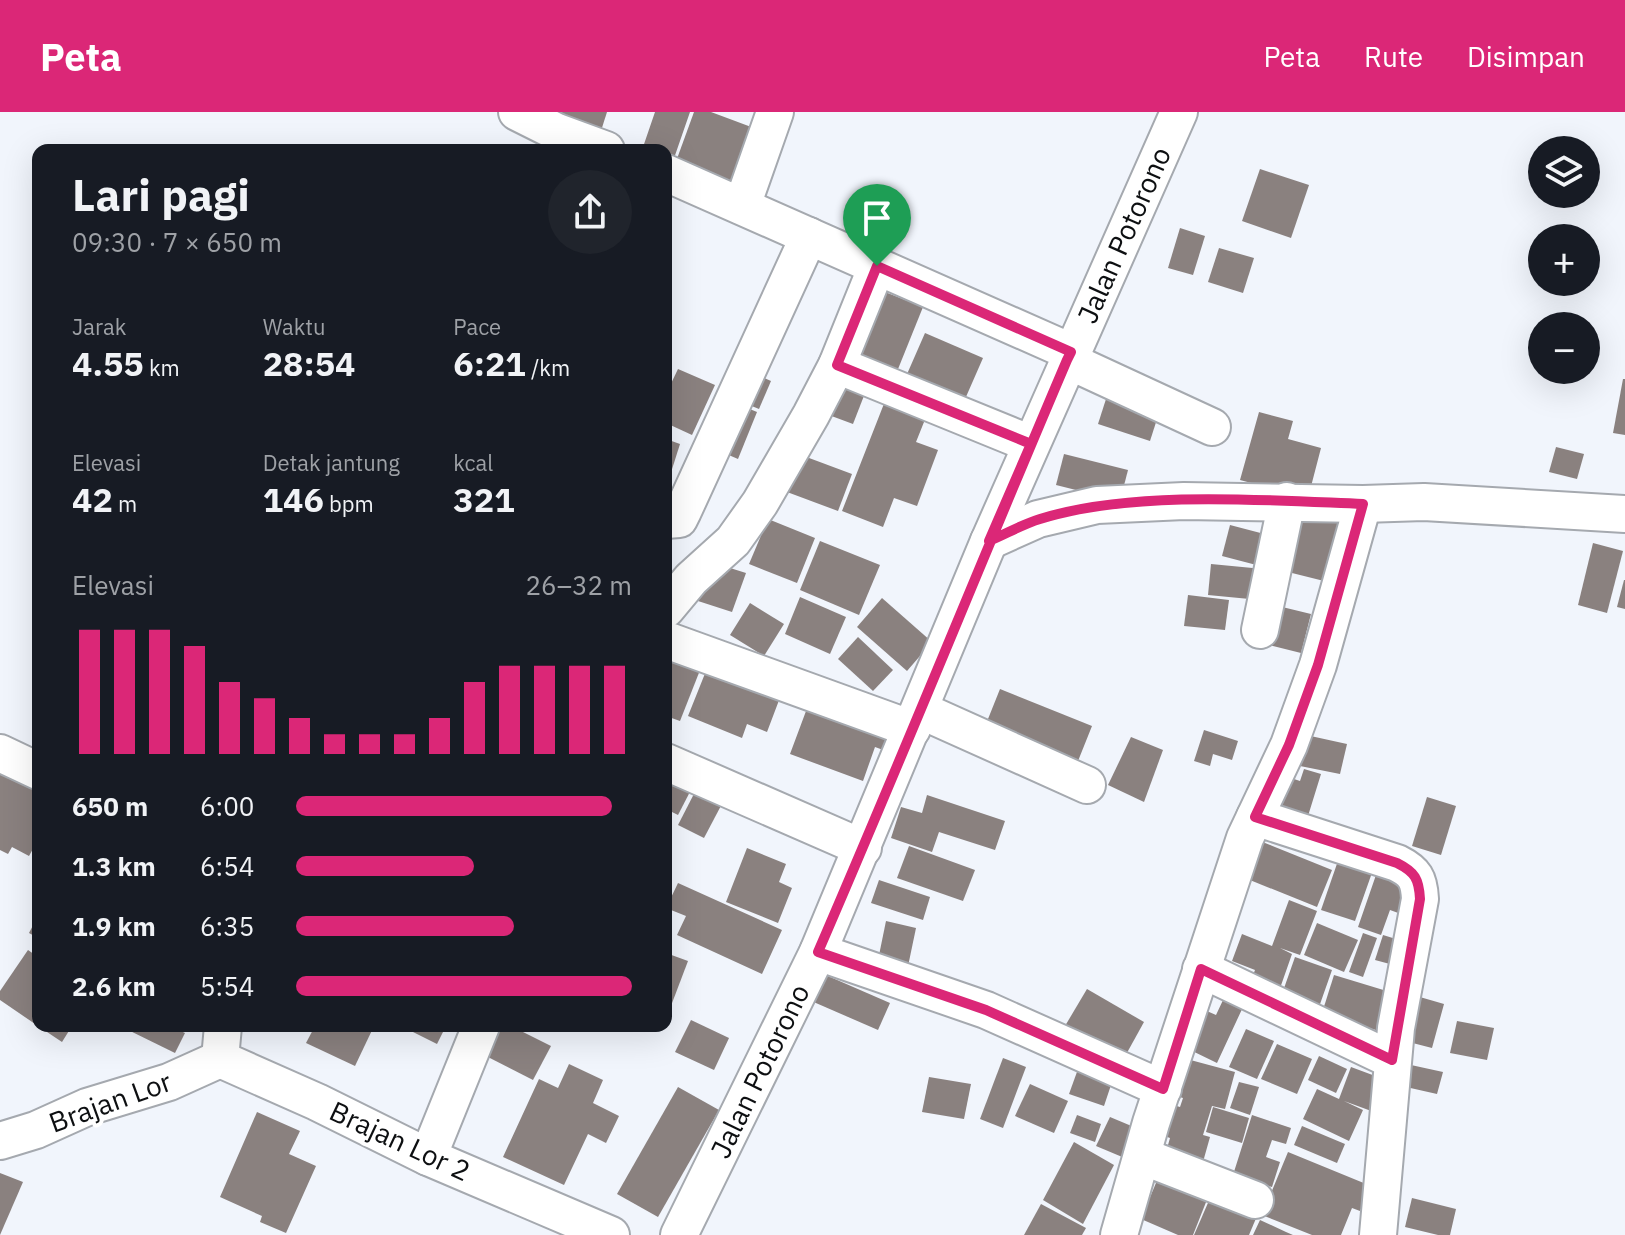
<!DOCTYPE html>
<html lang="id">
<head>
<meta charset="utf-8">
<style>
	:root { --surface:#171b24; --page:#20242c; --text:#f1f3f6; --muted:#9ea1a6; --accent:#db2777 }
	body { margin:0; font-family:"IBM Plex Sans",sans-serif; background:var(--page); color:var(--text); height:100vh; display:flex; flex-direction:column; font-size:30px; white-space:nowrap }
	* { box-sizing:border-box; margin:0 }
	p { font-size:26px; color:var(--muted) }
	.icon { flex:none; width:44px; height:44px; fill:none; stroke:currentColor; stroke-width:2; stroke-linecap:round; stroke-linejoin:round }
	.map { position:relative; flex:1; overflow:hidden }
	.sheet { position:absolute; left:32px; top:32px; width:640px; height:888px; display:flex; flex-direction:column; background:var(--surface); border-radius:16px; box-shadow:0 8px 32px #0002 }
	.sheet>* { flex:none }
	.controls { position:absolute; left:1528px; top:24px; display:grid; gap:16px }
	.controls a { display:grid; place-items:center; width:72px; height:72px; border-radius:50%; background:var(--surface); box-shadow:0 8px 32px #0002; font-size:40px }
	.pin { position:absolute; display:grid; place-items:center; width:68px; height:68px; color:#fff; margin:-82px -34px; border-radius:50% 50% 50% 0; rotate:-45deg; box-shadow:0 0 8px #0007 }
	.pin .icon { rotate:45deg }
	.round { display:grid; place-items:center; flex:none; width:84px; height:84px; border-radius:42px; background:var(--page) }
	.headline { display:flex; align-items:center; justify-content:space-between; height:136px; padding:0 40px }
	h1 { font-size:44px; font-weight:700; line-height:60px }
	.figures { display:grid; grid-template-columns:repeat(3,1fr); gap:12px; height:136px; padding:8px 40px }
	.figures div { display:grid; align-content:center }
	.figures b { font-size:34px; font-weight:700 }
	.figures small { font-size:22px; font-weight:400 }
	.figures p { font-size:22px }
	.chart { height:224px; padding:16px 40px }
	.chart p { display:flex; justify-content:space-between }
	.chart svg { width:100%; height:144px; margin-top:8px; stroke:var(--accent); stroke-width:6 }
	ul { padding:0 40px; list-style:none; font-size:26px }
	li { display:grid; grid-template-columns:128px 96px 1fr; align-items:center; height:60px }
	li i { height:20px; border-radius:10px; background:var(--accent) }
	header { display:flex; align-items:center; gap:48px; box-sizing:border-box; height:112px; padding:0 40px; background:var(--accent); color:#fff }
	header strong { font-size:38px }
	nav { display:flex; gap:44px; margin-inline-start:auto; font-size:28px }
	.map>svg:first-child { display:block }
</style>
</head>
<body>
<header>
<strong>Peta</strong>
<nav><a>Peta</a><a>Rute</a><a>Disimpan</a></nav>
</header>
<div class="map">
<svg width="1625" height="1123" viewBox="0 0 1625 1123">
	<rect width="100%" height="100%" fill="#f1f5fc"/>
	<g fill="#8a817f">
		<polygon points="562,0 607,0 600,22 559,8"/>
		<polygon points="655,0 690,0 672,52 666,50 666,38 642,38"/>
		<polygon points="694,0 711,0 762,19 740,79 674,55"/>
		<polygon points="1260,57 1309,73 1291,126 1242,109"/>
		<polygon points="1180,116 1205,124 1193,163 1168,156"/>
		<polygon points="1219,136 1254,146 1243,181 1208,170"/>
		<polygon points="880,178 923,195 894,267 852,250"/>
		<polygon points="925,221 983,246 962,294 904,269"/>
		<polygon points="678,257 715,273 692,323 666,311 666,282"/>
		<polygon points="749,259 771,269 759,297 737,288"/>
		<polygon points="832,263 867,276 853,312 818,299"/>
		<polygon points="1623,267 1625,267 1625,323 1613,321"/>
		<polygon points="887,284 928,300 916,330 938,338 917,394 894,386 883,415 842,399"/>
		<polygon points="1106,287 1158,304 1150,329 1098,312"/>
		<polygon points="735,291 757,300 738,347 717,338"/>
		<polygon points="1259,300 1293,309 1288,327 1321,336 1308,386 1240,368"/>
		<polygon points="666,327 680,332 667,373 666,373"/>
		<polygon points="1556,335 1584,342 1577,367 1549,360"/>
		<polygon points="1064,342 1128,358 1120,389 1056,373"/>
		<polygon points="801,343 852,362 838,399 787,380"/>
		<polygon points="1299,400 1347,412 1332,471 1284,459"/>
		<polygon points="768,407 815,426 797,471 749,452"/>
		<polygon points="1230,413 1272,424 1264,455 1222,444"/>
		<polygon points="820,429 880,453 859,503 800,478"/>
		<polygon points="1593,431 1623,439 1607,501 1578,493"/>
		<polygon points="711,450 746,461 732,500 698,489"/>
		<polygon points="1211,452 1263,457 1260,488 1208,483"/>
		<polygon points="1624,468 1625,468 1625,497 1617,495"/>
		<polygon points="1188,483 1229,488 1225,518 1184,514"/>
		<polygon points="800,485 846,505 830,542 785,522"/>
		<polygon points="882,486 932,530 907,559 857,515"/>
		<polygon points="750,491 784,512 764,544 730,523"/>
		<polygon points="1274,493 1311,502 1301,541 1265,532"/>
		<polygon points="858,525 893,558 873,579 838,547"/>
		<polygon points="666,532 704,548 680,609 666,604"/>
		<polygon points="708,554 781,583 767,620 747,612 742,626 688,604"/>
		<polygon points="1000,577 1092,614 1074,659 982,622"/>
		<polygon points="812,583 895,613 886,639 875,635 863,669 790,642"/>
		<polygon points="1204,618 1238,629 1232,648 1213,642 1210,654 1194,649"/>
		<polygon points="1306,623 1347,632 1340,662 1300,654"/>
		<polygon points="1131,625 1163,638 1144,690 1108,673"/>
		<polygon points="0,655 38,677 38,728 29,744 12,735 8,742 0,738"/>
		<polygon points="1304,657 1321,662 1308,704 1275,694 1285,664 1300,669"/>
		<polygon points="666,659 694,672 678,703 666,697"/>
		<polygon points="698,674 724,688 704,726 678,713"/>
		<polygon points="927,683 1005,709 995,738 939,720 932,740 891,726 901,695 922,701"/>
		<polygon points="1427,685 1456,694 1441,743 1412,734"/>
		<polygon points="1255,727 1332,758 1317,795 1240,764"/>
		<polygon points="909,734 975,758 963,789 897,766"/>
		<polygon points="747,736 786,752 779,770 792,776 778,811 726,790"/>
		<polygon points="1340,743 1374,755 1355,809 1321,798"/>
		<polygon points="1376,763 1411,775 1401,802 1390,798 1381,823 1358,815"/>
		<polygon points="879,768 930,785 923,808 871,791"/>
		<polygon points="678,771 782,818 762,862 677,823 686,804 666,796"/>
		<polygon points="1289,788 1317,799 1300,843 1280,836 1292,842 1278,882 1250,871 1255,858 1232,849 1242,822 1272,834"/>
		<polygon points="38,804 38,826 29,821"/>
		<polygon points="886,809 916,816 907,859 877,853"/>
		<polygon points="1317,811 1358,828 1344,860 1304,843"/>
		<polygon points="1363,821 1377,826 1363,865 1349,860"/>
		<polygon points="1383,823 1409,831 1401,855 1375,848"/>
		<polygon points="28,838 38,845 38,914 0,888 0,879"/>
		<polygon points="666,841 688,849 666,907"/>
		<polygon points="1295,845 1332,858 1319,895 1282,882"/>
		<polygon points="821,861 890,891 878,918 809,888"/>
		<polygon points="1334,863 1390,880 1379,919 1322,901"/>
		<polygon points="1087,877 1144,910 1123,948 1065,914"/>
		<polygon points="1413,883 1444,892 1432,936 1401,928"/>
		<polygon points="1224,886 1243,895 1217,951 1182,934 1200,896 1216,903"/>
		<polygon points="691,908 729,926 714,958 675,940"/>
		<polygon points="1457,909 1494,916 1487,948 1450,941"/>
		<polygon points="38,914 72,914 62,930"/>
		<polygon points="120,914 170,914 185,921 175,941"/>
		<polygon points="315,914 374,914 355,954 306,931"/>
		<polygon points="401,914 446,914 437,932"/>
		<polygon points="498,914 511,914 551,934 533,968 484,943"/>
		<polygon points="1246,917 1274,929 1257,967 1229,955"/>
		<polygon points="1277,932 1312,947 1297,982 1261,967"/>
		<polygon points="1319,944 1347,957 1336,981 1308,968"/>
		<polygon points="1003,946 1026,955 1003,1016 980,1007"/>
		<polygon points="1082,946 1116,958 1104,994 1069,982"/>
		<polygon points="1183,946 1235,960 1225,997 1212,994 1203,1023 1210,1025 1201,1057 1164,1047 1170,1026 1159,1022 1167,991 1180,995 1183,986 1173,983"/>
		<polygon points="569,952 603,968 593,991 619,1004 606,1031 588,1022 564,1073 503,1045 539,967 558,976"/>
		<polygon points="1411,953 1443,960 1437,982 1406,975"/>
		<polygon points="1351,955 1386,968 1374,1000 1344,989 1363,998 1349,1029 1303,1007 1317,977 1339,987"/>
		<polygon points="929,965 971,972 964,1007 922,1000"/>
		<polygon points="1239,970 1259,975 1250,1003 1230,996"/>
		<polygon points="1030,972 1068,989 1054,1021 1015,1004"/>
		<polygon points="678,975 719,998 658,1105 617,1082"/>
		<polygon points="1213,995 1249,1006 1242,1031 1206,1020"/>
		<polygon points="257,1000 300,1019 289,1042 316,1054 286,1121 260,1110 262,1104 220,1085"/>
		<polygon points="1077,1003 1101,1012 1095,1030 1070,1021"/>
		<polygon points="1252,1003 1291,1016 1286,1032 1272,1028 1266,1045 1280,1050 1272,1075 1233,1063"/>
		<polygon points="1110,1005 1141,1018 1127,1047 1096,1034"/>
		<polygon points="1302,1014 1345,1032 1337,1051 1294,1033"/>
		<polygon points="1074,1030 1114,1053 1083,1112 1043,1088"/>
		<polygon points="1288,1040 1371,1074 1360,1099 1352,1096 1341,1123 1312,1123 1262,1103"/>
		<polygon points="1163,1054 1212,1075 1193,1123 1178,1123 1141,1107"/>
		<polygon points="0,1061 23,1070 0,1123"/>
		<polygon points="1211,1084 1257,1104 1249,1123 1194,1123"/>
		<polygon points="1412,1086 1456,1097 1450,1123 1438,1123 1405,1115"/>
		<polygon points="1041,1092 1086,1116 1082,1123 1024,1123"/>
		<polygon points="1260,1108 1286,1120 1293,1123 1253,1123"/>
	</g>
	<g fill="none" stroke-linecap="round" stroke-linejoin="round">
		<g stroke="#a5a9af" stroke-width="40">
			<g id="street">
				<polyline points="517,0 557,20 606,38"/>
				<polyline points="666,61 1071,240"/>
				<polyline points="742,94 775,0"/>
				<polyline points="1067,248 1212,315"/>
				<polyline points="837,253 1031,332"/>
				<polyline points="666,408 679,407 683,399 809,124"/>
				<polyline points="989,429 1038,407 1097,393 1184,389 1363,392 1424,390 1625,402"/>
				<polyline points="666,497 691,467 733,429 760,391 811,303 837,253 877,154"/>
				<polyline points="1260,518 1287,389"/>
				<polyline points="666,528 912,617"/>
				<polyline points="920,598 1087,673"/>
				<polyline points="0,641 38,659"/>
				<polyline points="666,650 863,736"/>
				<path d="M1255 705 1397 751C1415 760 1419 767 1420 787L1396 916 1378 1123"/>
				<polyline points="818,840 986,898 1163,977"/>
				<polyline points="1201,857 1392,948"/>
				<polyline points="223,914 220,947 317,990 428,1045 611,1123"/>
				<polyline points="0,1029 36,1018 87,995 169,970 220,947"/>
				<polyline points="1142,1044 1255,1088"/>
				<polyline points="428,1045 481,914"/>
				<polyline points="679,1123 818,840 989,429 1179,0"/>
				<polyline points="1119,1123 1151,1011 1245,726 1289,633 1318,553 1363,392"/>
			</g>
		</g>
		<use href="#street" stroke="#fff" stroke-width="36"/>
	</g>
	<g fill="none" stroke-linecap="round" stroke-linejoin="round">
		<g stroke="#fff" stroke-width="16">
			<path id="route" d="M877 154 1071 240 1067 248C983 445 903 644 818 840L986 898 1163 977 1201 857 1392 948 1420 787C1419 767 1415 760 1397 751L1255 705 1289 633 1318 553 1363 392C1265 388 1133 378 1040 407 1023 412 1006 422 989 429L1031 332 837 253 877 154"/>
		</g>
		<use href="#route" stroke="#db2777" stroke-width="10"/>
	</g>
	<g text-anchor="middle" stroke-width="8" stroke-linejoin="round" paint-order="stroke">
		<g font-size="28" fill="#0d0f11" stroke="#fff">
			<text transform="translate(1124 123) rotate(-66)" y="10">Jalan Potorono</text>
			<text transform="translate(760 959) rotate(-64)" y="10">Jalan Potorono</text>
			<text transform="translate(110 990) rotate(-20)" y="10">Brajan Lor</text>
			<text transform="translate(400 1029) rotate(25)" y="10">Brajan Lor 2</text>
		</g>
	</g>
</svg>
<div class="controls">
<a><svg class="icon" aria-label="layers" viewBox="0 0 24 24"><path d="M12 4l9 5-9 5-9-5zM3 14l9 5 9-5"/></svg></a>
<a>+</a>
<a>−</a>
</div>
<div class="pin" style="left:877px;top:154px;background:#1e9e55"><svg class="icon" aria-label="arrive" viewBox="0 0 24 24"><path d="M6 21V4h12l-3 4 3 4H6"/></svg></div>
<section class="sheet">
<div class="headline"><div><h1>Lari pagi</h1><p>09:30 · 7 × 650 m</p></div><a class="round"><svg class="icon" aria-label="share" viewBox="0 0 24 24"><path d="M12 15V3M7 8l5-5 5 5M5 13v7h14v-7"/></svg></a></div>
<div class="figures">
<div><p>Jarak</p><b>4.55<small> km</small></b></div>
<div><p>Waktu</p><b>28:54</b></div>
<div><p>Pace</p><b>6:21<small> /km</small></b></div>
</div>
<div class="figures">
<div><p>Elevasi</p><b>42<small> m</small></b></div>
<div><p>Detak jantung</p><b>146<small> bpm</small></b></div>
<div><p>kcal</p><b>321</b></div>
</div>
<div class="chart"><p><span>Elevasi</span>26–32 m</p>
<svg viewBox="0 0 160 44" preserveAspectRatio="none"><path d="M5 44V6M15 44V6M25 44V6M35 44V11M45 44V22M55 44V27M65 44V33M75 44V38M85 44V38M95 44V38M105 44V33M115 44V22M125 44V17M135 44V17M145 44V17M155 44V17"/></svg>
</div>
<ul>
<li><b>650 m</b>6:00<i style="width:94%"></i></li>
<li><b>1.3 km</b>6:54<i style="width:53%"></i></li>
<li><b>1.9 km</b>6:35<i style="width:65%"></i></li>
<li><b>2.6 km</b>5:54<i style="width:100%"></i></li>
</ul>
</section>
</div>
</body>
</html>
